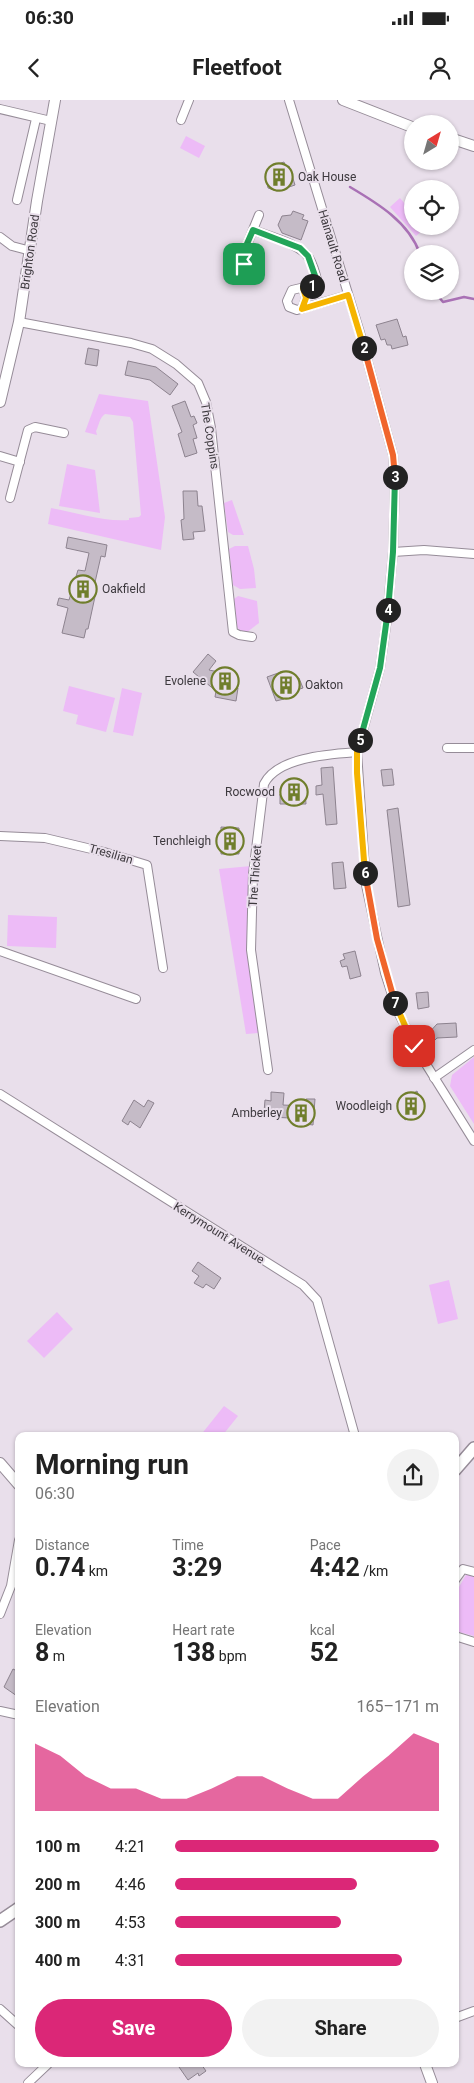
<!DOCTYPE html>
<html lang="en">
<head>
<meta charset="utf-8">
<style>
	:root { --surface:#fff; --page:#f2f2f2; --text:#222; --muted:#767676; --accent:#db2777 }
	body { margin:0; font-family:Roboto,sans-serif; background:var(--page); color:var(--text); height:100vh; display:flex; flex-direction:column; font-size:19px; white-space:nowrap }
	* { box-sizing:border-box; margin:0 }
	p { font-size:16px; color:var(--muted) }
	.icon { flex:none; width:28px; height:28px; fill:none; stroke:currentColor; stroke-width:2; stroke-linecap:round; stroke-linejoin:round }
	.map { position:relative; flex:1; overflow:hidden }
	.drawer { position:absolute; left:15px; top:1332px; width:444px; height:635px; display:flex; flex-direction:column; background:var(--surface); border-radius:10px; box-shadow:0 1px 4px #0004 }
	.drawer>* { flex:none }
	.needle { width:32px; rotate:37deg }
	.buttons { position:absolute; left:404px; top:15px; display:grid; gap:10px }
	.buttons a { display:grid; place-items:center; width:55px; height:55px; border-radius:50%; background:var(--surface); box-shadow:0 1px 4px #0004; font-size:25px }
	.pin { position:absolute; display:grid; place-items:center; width:42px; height:42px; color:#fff; margin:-21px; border-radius:10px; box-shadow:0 2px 8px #0006 }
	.km { position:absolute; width:25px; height:25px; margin:-12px; border-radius:50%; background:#222; color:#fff; font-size:14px; line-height:25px; text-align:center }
	.round { display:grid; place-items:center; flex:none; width:52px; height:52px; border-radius:26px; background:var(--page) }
	.summary { display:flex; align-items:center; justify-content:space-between; height:85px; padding:0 20px }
	h1 { font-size:28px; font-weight:700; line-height:38px }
	.stats { display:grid; grid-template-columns:repeat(3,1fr); gap:8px; height:85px; padding:5px 20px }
	.stats div { display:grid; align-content:center }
	.stats b { font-size:25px; font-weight:700 }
	.stats small { font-size:14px; font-weight:400 }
	.stats p { font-size:14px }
	.chart { height:140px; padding:10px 20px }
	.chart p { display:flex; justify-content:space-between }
	.chart svg { width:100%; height:90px; margin-top:5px; fill:var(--accent); opacity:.7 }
	.primary-button { display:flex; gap:10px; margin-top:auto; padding:10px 20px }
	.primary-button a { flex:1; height:58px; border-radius:30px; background:var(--accent); color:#fff; font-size:20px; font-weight:700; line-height:58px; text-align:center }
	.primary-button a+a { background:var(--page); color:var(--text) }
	ul { padding:0 20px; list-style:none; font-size:16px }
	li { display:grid; grid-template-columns:80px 60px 1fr; align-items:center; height:38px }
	li i { height:12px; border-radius:6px; background:var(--accent) }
	.status { display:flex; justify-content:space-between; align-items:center; height:35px; padding:0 25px; background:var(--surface); direction:ltr }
	.status svg { height:14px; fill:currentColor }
	header { display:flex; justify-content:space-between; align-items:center; height:65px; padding:0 20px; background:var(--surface); font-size:22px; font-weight:700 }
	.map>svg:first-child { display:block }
</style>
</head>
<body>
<div class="status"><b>06:30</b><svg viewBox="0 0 49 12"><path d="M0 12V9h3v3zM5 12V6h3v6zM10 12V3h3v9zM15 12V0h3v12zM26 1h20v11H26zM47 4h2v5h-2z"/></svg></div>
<header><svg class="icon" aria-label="back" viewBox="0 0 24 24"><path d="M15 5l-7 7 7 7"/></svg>Fleetfoot<svg class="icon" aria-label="person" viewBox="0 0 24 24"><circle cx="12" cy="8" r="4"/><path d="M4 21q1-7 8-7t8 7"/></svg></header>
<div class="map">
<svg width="474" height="1983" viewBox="0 0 474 1983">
	<rect width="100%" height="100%" fill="#e9dfeb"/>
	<g fill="#edbbf7">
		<polygon points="186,36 205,46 199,58 180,48"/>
		<polygon points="400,98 412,112 412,126 426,127 416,136 390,107"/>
		<path d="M99 294 148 301 165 417 161 450 48 424 51 408C77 413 104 422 129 420V418L139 417 141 415 133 322 130 317 105 314C99 318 99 326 96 331L97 335 85 332Z"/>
		<polygon points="67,364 95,370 100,413 59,406"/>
		<polygon points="232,400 244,435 233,435 228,432 224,403"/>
		<polygon points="235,446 248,446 254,469 256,488 240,489 233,485 229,449"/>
		<polygon points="238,496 257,501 259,523 246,533 241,532 237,527 234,499"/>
		<polygon points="69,586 115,598 106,632 76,624 78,615 63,611"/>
		<polygon points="122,588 142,593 133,636 113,632"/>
		<polygon points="251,766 247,823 258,918 258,933 246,934 219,769"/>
		<polygon points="8,815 57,817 56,848 7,846"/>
		<polygon points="474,957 474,1024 450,986 452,975"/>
		<polygon points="449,1180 458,1219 438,1224 429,1185"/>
		<polygon points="57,1212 73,1229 44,1258 27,1241"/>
		<polygon points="224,1306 238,1316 222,1336 200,1336"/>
		<polygon points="467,1473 474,1475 474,1536 455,1531 455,1494"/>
	</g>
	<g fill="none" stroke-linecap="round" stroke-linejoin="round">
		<g stroke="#a971b5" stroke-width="2.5">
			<path d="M350 87C377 103 409 122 420 154"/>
			<polyline points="434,191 443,202 464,197 474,199"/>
		</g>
	</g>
	<g fill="#c5bbc7" stroke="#8d838f">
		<polygon points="284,62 286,67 289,66 295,85 277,91 268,88 266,78 272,72 270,67"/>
		<polygon points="293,111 304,115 302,119 308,121 301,140 282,133 278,125 282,116 291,115"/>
		<polygon points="397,219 403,237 406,236 408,245 392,249 391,245 387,245 385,239 381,240 376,225"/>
		<polygon points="88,248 99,250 97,266 85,264"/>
		<polygon points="128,261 156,267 178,284 170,295 150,280 125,275"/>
		<polygon points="185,301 191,317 194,316 197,323 193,325 197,338 193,339 197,353 185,357 178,334 182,332 172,306"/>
		<polygon points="183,391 197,391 198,406 202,406 205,431 193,432 194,439 183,440 181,420 184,419"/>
		<polygon points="68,437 107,445 105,457 101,456 93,491 96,492 88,529 86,529 84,538 62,533 68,508 57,505 59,498 69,500 78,470 85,471 89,453 66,448"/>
		<polygon points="208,554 216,561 209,570 233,575 231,587 238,588 236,601 215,597 216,591 193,572"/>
		<polygon points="281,572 284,583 299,578 303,588 282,595 284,599 276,601 267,577"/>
		<polygon points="333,667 337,724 326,725 323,694 316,695 316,686 322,685 321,668"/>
		<polygon points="392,669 394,685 383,686 381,670"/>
		<polygon points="291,680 302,680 302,691 305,691 306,704 280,704 280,694 283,694 283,689 292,689"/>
		<polygon points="398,708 410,805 398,807 387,710"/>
		<polygon points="221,727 239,728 239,754 221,754"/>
		<polygon points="343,762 346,788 334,789 332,763"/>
		<polygon points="355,851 361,876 350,879 347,866 342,867 340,861 345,859 343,854"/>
		<polygon points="428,892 429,907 418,909 416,893"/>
		<polygon points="456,923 457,937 437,938 433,942 426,936 437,924"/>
		<polygon points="417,991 424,1009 405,1020 397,1003"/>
		<polygon points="271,992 284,993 283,1005 306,1006 306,999 315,999 313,1025 290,1022 290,1018 270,1017 270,1012 264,1012 265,1000 271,1001"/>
		<polygon points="134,1000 144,1007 148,1000 154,1003 140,1028 130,1021 128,1025 122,1021"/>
		<polygon points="198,1162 221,1178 214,1189 206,1184 203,1188 194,1183 199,1176 192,1171"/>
		<polygon points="13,1569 19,1572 19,1594 17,1596 4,1587"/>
		<polygon points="185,1964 201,1964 206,1971 199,1976 198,1973 188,1980 179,1967"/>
	</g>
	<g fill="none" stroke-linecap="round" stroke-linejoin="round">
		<g stroke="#968c98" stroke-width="10">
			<g id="minor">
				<polyline points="289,0 360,233 393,355 395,381 393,452 387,519 380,568 357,652 366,785 385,873 397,910 419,953 474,1041"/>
				<polyline points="0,9 51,21"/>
				<polyline points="181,20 189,0"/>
				<polyline points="17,100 36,19"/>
				<path d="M253 130C268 136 301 144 309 158 314 166 316 175 318 184L292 190 287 201 289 207 297 210 348 195"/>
				<polyline points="0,137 12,146 31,151"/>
				<polyline points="233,169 244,164 246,147 259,115"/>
				<polyline points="302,209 306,198 303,188"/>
				<polyline points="19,222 131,243 152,249 176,264 198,283 206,302 211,328 233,532 239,535 252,537"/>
				<polyline points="0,356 20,362"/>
				<polyline points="10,398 28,330 35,327 64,333"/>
				<polyline points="393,452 424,450 474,454"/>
				<polyline points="447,648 474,648"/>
				<polyline points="0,736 45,738 104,752 147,765 163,868"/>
				<polyline points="0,851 136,899"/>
				<path d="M268 970 251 850 253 774 264 684C277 657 330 654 357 652"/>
				<polyline points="434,978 474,950"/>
				<polyline points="0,994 303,1185 317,1200 355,1336"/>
				<polyline points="455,1480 463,1469 474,1472"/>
				<polyline points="0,1514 11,1486 19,1440"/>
				<polyline points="455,1536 474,1542"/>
				<polyline points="0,1611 19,1615"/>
				<polyline points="0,1909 19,1926"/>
				<polyline points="455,1918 474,1911"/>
				<polyline points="28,1983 48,1964"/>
			</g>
		</g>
		<g stroke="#968c98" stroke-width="12">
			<g id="tertiary">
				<polyline points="343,0 412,27"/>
				<polyline points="450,38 474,46"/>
				<polyline points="0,302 19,222 37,101 55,0"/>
				<polyline points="0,1363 19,1385"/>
				<polyline points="425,1964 432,1983"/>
			</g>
		</g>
		<g stroke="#968c98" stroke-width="14">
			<g id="secondary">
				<polyline points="455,1370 474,1348"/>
				<polyline points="0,1821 19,1808"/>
			</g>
		</g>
		<use href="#minor" stroke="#fff" stroke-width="8"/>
		<use href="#tertiary" stroke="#fff" stroke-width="10"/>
		<use href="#secondary" stroke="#fff" stroke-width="11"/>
	</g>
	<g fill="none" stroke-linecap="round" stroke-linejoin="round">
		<g stroke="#fff" stroke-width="10">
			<polyline id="split-1" points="244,164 246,146 253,130 300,148 308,156 318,184 312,186"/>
		</g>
		<g stroke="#fff" stroke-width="10">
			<polyline id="split-2" points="312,186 303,188 306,198 302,209 348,195 364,248"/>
		</g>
		<g stroke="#fff" stroke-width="10">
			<polyline id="split-3" points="364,248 393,355 395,377"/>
		</g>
		<g stroke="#fff" stroke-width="10">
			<polyline id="split-4" points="388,510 393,452 395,377"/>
		</g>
		<g stroke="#fff" stroke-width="10">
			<polyline id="split-5" points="360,640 380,568 388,510"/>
		</g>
		<g stroke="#fff" stroke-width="10">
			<polyline id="split-6" points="360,640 357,652 357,673 365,773"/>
		</g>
		<g stroke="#fff" stroke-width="10">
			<polyline id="split-7" points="365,773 377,839 395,903"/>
		</g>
		<g stroke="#fff" stroke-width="10">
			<polyline id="split-8" points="395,903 414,946"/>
		</g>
		<use href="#split-1" stroke="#22a559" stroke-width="6"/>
		<use href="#split-2" stroke="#f5b400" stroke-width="6"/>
		<use href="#split-3" stroke="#f0652b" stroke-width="6"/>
		<use href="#split-4" stroke="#22a559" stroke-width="6"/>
		<use href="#split-5" stroke="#22a559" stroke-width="6"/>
		<use href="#split-6" stroke="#f5b400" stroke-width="6"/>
		<use href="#split-7" stroke="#f0652b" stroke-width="6"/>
		<use href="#split-8" stroke="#f5b400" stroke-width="6"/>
	</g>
	<defs>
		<g id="building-ring" transform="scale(1.4375)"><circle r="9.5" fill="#e9dfeb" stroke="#707e2c" stroke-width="1.5"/><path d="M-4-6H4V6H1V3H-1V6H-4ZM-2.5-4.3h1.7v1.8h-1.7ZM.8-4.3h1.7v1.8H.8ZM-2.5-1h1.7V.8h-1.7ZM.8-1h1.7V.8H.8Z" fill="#707e2c"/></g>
	</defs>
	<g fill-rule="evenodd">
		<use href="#building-ring" x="279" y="77"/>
		<use href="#building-ring" x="83" y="489"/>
		<use href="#building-ring" x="225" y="581"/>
		<use href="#building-ring" x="286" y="585"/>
		<use href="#building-ring" x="294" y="692"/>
		<use href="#building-ring" x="230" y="741"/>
		<use href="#building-ring" x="411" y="1006"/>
		<use href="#building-ring" x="301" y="1013"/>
	</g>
	<g text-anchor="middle" stroke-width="4" stroke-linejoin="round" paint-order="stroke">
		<g font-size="12" fill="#3d393e" stroke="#e9dfeb" text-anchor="end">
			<text x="298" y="81" text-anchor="start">Oak House</text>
			<text x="102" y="493" text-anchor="start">Oakfield</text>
			<text x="206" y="585">Evolene</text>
			<text x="305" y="589" text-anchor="start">Oakton</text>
			<text x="275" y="696">Rocwood</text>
			<text x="211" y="745">Tenchleigh</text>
			<text x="392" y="1010">Woodleigh</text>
			<text x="282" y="1017">Amberley</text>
		</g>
		<g font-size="12" fill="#3d393e" stroke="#e9dfeb">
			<text transform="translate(333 146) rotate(73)" y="4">Hainault Road</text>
			<text transform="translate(30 152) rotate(-82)" y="4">Brighton Road</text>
			<text transform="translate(210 336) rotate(81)" y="4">The Coppins</text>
			<text transform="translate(111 754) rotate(16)" y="4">Tresilian</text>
			<text transform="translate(255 776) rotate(-86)" y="4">The Thicket</text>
			<text transform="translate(219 1133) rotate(32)" y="4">Kerrymount Avenue</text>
		</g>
	</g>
</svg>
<div class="buttons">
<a><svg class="needle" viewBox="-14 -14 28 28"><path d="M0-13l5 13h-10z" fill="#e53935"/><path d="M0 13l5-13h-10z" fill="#767676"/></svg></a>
<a><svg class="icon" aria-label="locate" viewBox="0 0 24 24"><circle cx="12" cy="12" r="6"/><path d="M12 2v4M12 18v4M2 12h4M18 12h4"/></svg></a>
<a><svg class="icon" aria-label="layers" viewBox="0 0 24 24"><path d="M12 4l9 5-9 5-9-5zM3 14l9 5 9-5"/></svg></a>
</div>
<div class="pin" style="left:244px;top:164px;background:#1e9e55"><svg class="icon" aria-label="arrive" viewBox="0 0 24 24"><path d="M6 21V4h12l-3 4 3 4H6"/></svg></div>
<div class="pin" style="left:414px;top:946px;background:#d93025"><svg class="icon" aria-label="check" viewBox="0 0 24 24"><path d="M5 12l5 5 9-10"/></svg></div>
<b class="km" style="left:312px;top:186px">1</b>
<b class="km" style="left:364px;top:248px">2</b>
<b class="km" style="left:395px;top:377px">3</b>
<b class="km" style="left:388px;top:510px">4</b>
<b class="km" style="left:360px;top:640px">5</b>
<b class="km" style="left:365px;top:773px">6</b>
<b class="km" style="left:395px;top:903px">7</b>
<section class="drawer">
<div class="summary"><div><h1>Morning run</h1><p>06:30</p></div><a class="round"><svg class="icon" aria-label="share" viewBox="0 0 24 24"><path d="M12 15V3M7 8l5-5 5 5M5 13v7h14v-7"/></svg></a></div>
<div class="stats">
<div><p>Distance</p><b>0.74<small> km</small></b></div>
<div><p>Time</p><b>3:29</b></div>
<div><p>Pace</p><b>4:42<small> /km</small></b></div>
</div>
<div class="stats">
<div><p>Elevation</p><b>8<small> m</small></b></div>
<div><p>Heart rate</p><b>138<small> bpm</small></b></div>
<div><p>kcal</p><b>52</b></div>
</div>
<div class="chart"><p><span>Elevation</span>165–171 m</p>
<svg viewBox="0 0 160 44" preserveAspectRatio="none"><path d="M0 44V11L10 17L20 27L30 33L40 33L50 38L60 38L70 33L80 27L90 27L100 33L110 38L120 38L130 27L140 17L150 6L160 11V44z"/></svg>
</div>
<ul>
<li><b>100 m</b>4:21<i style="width:100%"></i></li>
<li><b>200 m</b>4:46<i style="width:69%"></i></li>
<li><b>300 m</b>4:53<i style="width:63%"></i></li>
<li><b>400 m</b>4:31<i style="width:86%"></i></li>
</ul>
<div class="primary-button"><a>Save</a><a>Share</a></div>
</section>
</div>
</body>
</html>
